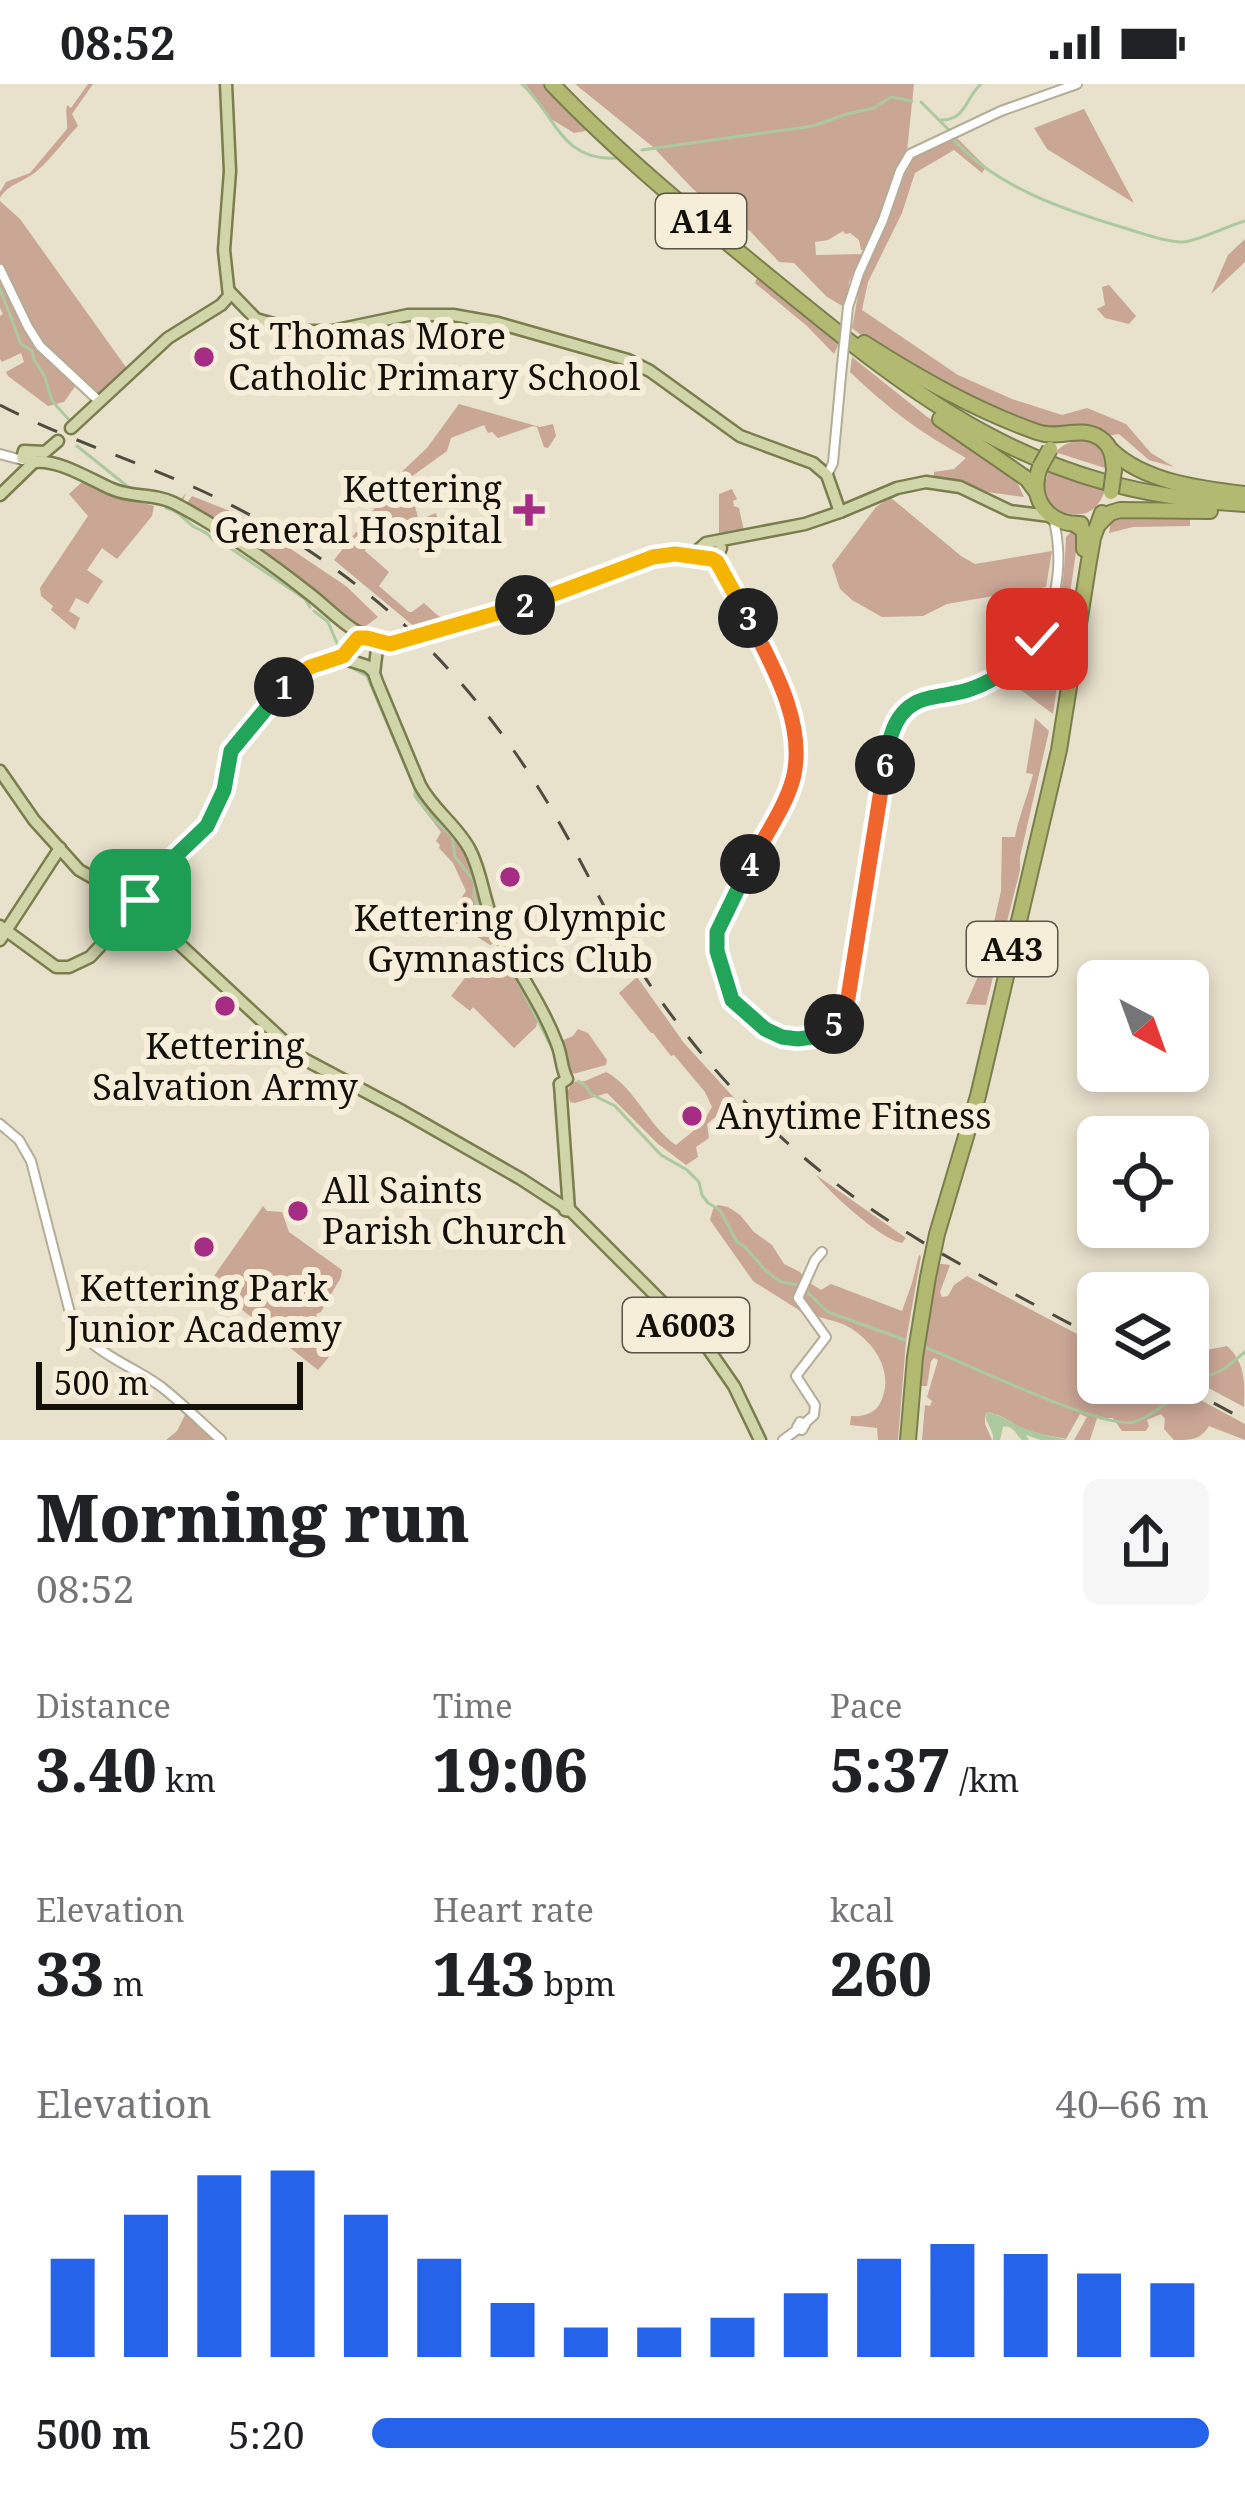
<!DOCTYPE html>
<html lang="en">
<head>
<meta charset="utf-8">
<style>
	:root { --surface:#fff; --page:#f6f6f6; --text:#202124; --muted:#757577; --accent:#2563eb }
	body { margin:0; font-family:"Noto Serif",serif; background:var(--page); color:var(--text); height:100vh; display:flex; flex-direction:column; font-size:45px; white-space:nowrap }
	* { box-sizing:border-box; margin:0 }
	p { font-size:39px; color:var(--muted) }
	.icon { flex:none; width:66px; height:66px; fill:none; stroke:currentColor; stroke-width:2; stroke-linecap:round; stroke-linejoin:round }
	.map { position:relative; height:1356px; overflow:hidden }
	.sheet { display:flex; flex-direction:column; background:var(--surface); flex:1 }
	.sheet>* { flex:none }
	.needle { width:78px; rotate:139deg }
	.tools { position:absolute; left:1077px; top:876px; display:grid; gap:24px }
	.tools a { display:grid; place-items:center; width:132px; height:132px; border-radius:18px; background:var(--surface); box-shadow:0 6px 18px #0003; font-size:60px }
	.scale { position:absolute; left:36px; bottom:30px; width:267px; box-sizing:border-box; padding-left:12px; border:6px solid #131009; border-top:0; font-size:33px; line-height:42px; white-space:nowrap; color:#131009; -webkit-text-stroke:9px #f6eed9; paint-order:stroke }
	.pin { position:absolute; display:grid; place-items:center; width:102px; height:102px; color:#fff; margin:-51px; border-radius:24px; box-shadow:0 6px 18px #0006 }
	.km { position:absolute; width:60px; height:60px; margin:-30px; border-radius:50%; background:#222; color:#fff; font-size:33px; line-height:60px; text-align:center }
	.round { display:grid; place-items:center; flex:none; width:126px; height:126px; border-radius:18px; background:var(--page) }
	.overview { display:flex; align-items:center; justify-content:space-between; height:204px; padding:0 36px }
	h1 { font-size:66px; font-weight:800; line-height:90px }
	.figures { display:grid; grid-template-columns:repeat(3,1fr); gap:18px; height:204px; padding:12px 36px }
	.figures div { display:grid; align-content:center }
	.figures b { font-size:60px; font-weight:800 }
	.figures small { font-size:33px; font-weight:400 }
	.figures p { font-size:33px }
	.chart { height:336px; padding:24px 36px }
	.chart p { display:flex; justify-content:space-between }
	.chart svg { width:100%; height:216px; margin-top:12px; stroke:var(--accent); stroke-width:6 }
	ul { padding:0 36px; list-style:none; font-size:39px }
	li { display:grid; grid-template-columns:192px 144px 1fr; align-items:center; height:90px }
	li i { height:30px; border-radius:15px; background:var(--accent) }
	.status { display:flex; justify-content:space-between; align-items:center; height:84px; padding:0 60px; background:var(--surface); direction:ltr }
	.status svg { height:33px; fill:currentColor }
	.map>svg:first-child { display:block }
</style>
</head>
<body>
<div class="status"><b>08:52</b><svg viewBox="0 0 49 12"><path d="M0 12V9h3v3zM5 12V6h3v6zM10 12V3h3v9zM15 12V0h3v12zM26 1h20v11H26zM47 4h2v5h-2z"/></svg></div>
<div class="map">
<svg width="1245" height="1356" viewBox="0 0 1245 1356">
	<rect width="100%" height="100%" fill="#e8e1cc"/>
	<g fill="#caa695">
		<path d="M88 0H93L72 30 78 42C65 55 53 73 38 86 25 98 9 99 0 114V108L6 98 30 89 67 45C68 38 65 28 67 21L71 24Z"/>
		<polygon points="525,0 547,0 591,46 574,49 551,35"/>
		<polygon points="575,0 914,0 907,67 873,153 865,166 861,166 859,156 850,149 845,150 843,147 828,156 815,158 816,171 863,170 849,198 846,224 827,213 794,179 779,178 750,147 720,128 693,105 653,63"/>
		<polygon points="1084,25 1134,119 1047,65 1034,44"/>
		<polygon points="956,53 986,83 982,89 954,66 915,89 902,129 868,198 862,226 958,291 1012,315 1062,331 1087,324 1126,340 1151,369 1174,383 1149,376 1119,350 1107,352 1091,343 1042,345 933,296 875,262 852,244 861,194 886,143 910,75 920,65"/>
		<polygon points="0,117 20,135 128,286 99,309 95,309 52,271 35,252 0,181"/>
		<polygon points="1245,155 1245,178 1211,210 1228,171"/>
		<polygon points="758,191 840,257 834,270 807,242 755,199"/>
		<path d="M0 199C19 217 25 245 40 267 50 282 64 290 76 301L64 318 48 322 8 292 6 288 24 278 21 269 2 278 0 275V232L3 230 0 224Z"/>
		<polygon points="1109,201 1136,232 1129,240 1105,234 1097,225 1105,221 1102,203"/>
		<path d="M852 273 926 332 1015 394 1024 413 987 408 934 393V388L954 385 966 374C922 350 886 323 850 288Z"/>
		<path d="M459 320 540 343 553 340 556 352 548 364 544 363 537 343 533 342 498 354 492 348 488 349 484 341 451 354 447 367 411 393 408 398 418 433 422 435 436 429 437 433 434 435 441 449 435 451 422 440 430 454 424 456 418 466 408 458V451L388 436C377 442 369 456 365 467L389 488 379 502 409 528H412L424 519C437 530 444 542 460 531L461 535 422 549 334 476 356 448 359 449 371 435 368 433 381 415 377 411 427 364Z"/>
		<path d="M1079 355C1097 358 1106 367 1108 385L1055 368 1064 361Z"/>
		<path d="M1049 385 1106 404C1096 433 1079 435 1053 425L1043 407Z"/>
		<polygon points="83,397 116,412 154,422 152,432 117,475 102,464 87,486 103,497 88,520 76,514 69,527 80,534 75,546 51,526 53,522 41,512 40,504 88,432 69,410"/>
		<polygon points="732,405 737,415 733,417 734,422 739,424 744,447 719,452 719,410"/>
		<polygon points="186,409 183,417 187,419 192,412 235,429 252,439 346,502 378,533 359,547 178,419"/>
		<polygon points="890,413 961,472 975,480 1052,467 1046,503 947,520 923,532 882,533 852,516 840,505 832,481 876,423"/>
		<polygon points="1122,431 1190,434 1190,442 1133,443 1109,449 1111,437"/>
		<path d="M1071 448 1078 454 1053 630 1006 595C1059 545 1063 524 1066 453Z"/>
		<path d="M1035 634 1049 647 1020 773V786L986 921 966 920 986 874 1001 807 1002 753H1015C1019 731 1028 712 1033 690L1026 689Z"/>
		<path d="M415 700C426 719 438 729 451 746 475 776 484 818 497 854L495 859 490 861 448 834 466 807 453 779 439 764 440 761 436 757 441 748 415 714Z"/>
		<polygon points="500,864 539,933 536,943 514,964 473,923 470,927 451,912 478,877"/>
		<path d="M637 893 684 959 736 1016 707 1040 709 1054 696 1063 698 1073 686 1081 657 1059 607 1009 575 1019 570 1018 567 1008 572 998 585 997 606 988C635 1003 648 1042 676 1061L702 1040 712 1023 705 1008 674 971 671 972 653 949H651L619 909Z"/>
		<polygon points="578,945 588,949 607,976 606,981 573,990 565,981 561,957 573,952"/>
		<path d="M816 1091 906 1154 902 1159C881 1156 829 1108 816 1091Z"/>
		<polygon points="718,1121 728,1123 740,1131 754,1148 772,1161 784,1180 800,1188 806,1196 796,1212 802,1228 753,1197 710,1136 713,1125"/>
		<polygon points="263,1122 267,1127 282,1128 289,1148 342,1186 341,1193 321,1228 316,1230 329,1273 318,1286 212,1202 212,1195"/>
		<path d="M919 1171 921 1172 906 1257 898 1356H878L877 1344 850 1341 851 1332C865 1333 877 1329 882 1315 894 1285 872 1256 847 1242 837 1236 820 1236 811 1228 810 1227 801 1212 801 1211L810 1199 821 1206 831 1200 902 1227 912 1199Z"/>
		<path d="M935 1179 950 1181 940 1208 942 1213 948 1212 954 1201 967 1192 1098 1261V1299H1169L1245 1340V1356L1209 1342C1200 1356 1192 1356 1174 1356L1164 1345 1165 1335 1161 1330 1147 1336 1149 1342 1146 1347H1122L1113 1334H1097L1090 1356H1074L1087 1333 1080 1330 1066 1355C1049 1351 1031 1350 1016 1341 1006 1335 1000 1331 988 1328L985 1330V1340L992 1356H922L925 1321 930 1322 932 1317 927 1313 938 1276 934 1274 931 1277 927 1302H920L917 1300Z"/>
		<path d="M1227 1262C1245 1278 1245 1299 1244 1323L1188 1293V1282L1201 1267Z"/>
		<polygon points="186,1329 217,1356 166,1356 177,1347"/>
	</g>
	<path fill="#adc9a0" d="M988 1328C1003 1332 1012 1340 1026 1345 1039 1350 1053 1352 1067 1356H1041L1026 1351 1029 1356H1022C1016 1351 1013 1340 1003 1343L1000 1356H993C994 1346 986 1340 985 1330Z"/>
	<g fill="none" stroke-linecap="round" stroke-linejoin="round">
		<g stroke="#adc9a0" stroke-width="3">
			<path d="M522 0C555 29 560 78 617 74"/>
			<polyline points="921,18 950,47"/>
			<path d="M941 36C966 36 964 16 981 0"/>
			<path d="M953 55C997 104 1067 127 1128 145 1145 150 1165 158 1183 158 1195 158 1230 141 1245 137"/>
			<polyline points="642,66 813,42 847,30 874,24 891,13 912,17"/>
			<polyline points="0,205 21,260 32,267 34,275 45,293 52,317 71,338"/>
			<polyline points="77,362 132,406"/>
			<path d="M166 424C179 427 182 434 193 442 202 448 207 447 213 456L220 457 305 515 310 523"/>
			<polyline points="314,527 328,538 340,566"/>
			<polyline points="345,580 367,592 415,705 415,712 433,735 452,752 455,773 475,798 474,813 492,847"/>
			<polyline points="502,866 555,970"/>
			<polyline points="578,997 586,1002 591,1010 615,1022 661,1071 687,1086 699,1098 702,1111 708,1119 720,1126 737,1158 745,1163 766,1187 781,1198 799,1201"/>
			<polyline points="806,1207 828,1228 905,1256"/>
			<path d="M922 1262C961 1277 1102 1346 1134 1338 1149 1334 1162 1322 1174 1314"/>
			<polyline points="1199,1296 1224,1285 1245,1268"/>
		</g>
		<g stroke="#b3ac97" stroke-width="12">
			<g id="minor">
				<polyline points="0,185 28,243 40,262 99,317"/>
				<polyline points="848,223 859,189 883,136 900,87 910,70 1001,27 1077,0"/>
				<polyline points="0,370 22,376"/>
				<polyline points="827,391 833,379 842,281"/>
				<path d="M719 471 721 483C749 537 813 634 792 697 788 711 778 725 772 738 754 771 737 803 720 836 695 915 807 1010 847 918L892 644C913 608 938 617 972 605 1042 580 1070 506 1054 437"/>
				<path d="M0 1040 19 1056 31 1077 70 1229C84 1268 134 1281 164 1305 184 1321 202 1339 221 1356"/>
				<polygon points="800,1338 805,1341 802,1346 797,1343"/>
				<polyline points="804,1340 814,1331 815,1321 796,1292 826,1253 798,1214 815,1176 822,1168"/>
				<polyline points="783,1356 798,1345"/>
			</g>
		</g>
		<g stroke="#7a7e4d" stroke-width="15">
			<g id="major">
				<polyline points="229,207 256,235 298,247 332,247 408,231 453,231 498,239 628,276 650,287 740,352 813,379 827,391 840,428"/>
				<polyline points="71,344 168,254 221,221 229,212 224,166 230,87 226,0"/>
				<polyline points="32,369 30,376 22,374 24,367 45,368 58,357"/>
				<path d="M34 378C59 375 89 395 112 405 132 414 154 409 174 419 220 443 265 475 306 507 339 532 346 549 390 560"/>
				<polyline points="0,411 34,378"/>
				<polyline points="697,467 706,459 805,440 840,428 897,404 926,398 960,403 1010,427 1050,432"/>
				<path d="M690 472C703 473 716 481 721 464"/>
				<path d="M370 555 377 565 374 589 377 598 420 701C433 726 457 741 470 766 482 789 483 814 493 837 511 879 541 917 557 960 562 972 561 984 567 995L560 1000"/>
				<polyline points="385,561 509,527 653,473 697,467"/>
				<polyline points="339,573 367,582 374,588"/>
				<polyline points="225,676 294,593 312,582 349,567"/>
				<polyline points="0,687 34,736 79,786 132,816 302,974 402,1027 521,1095 567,1125"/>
				<polyline points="0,842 56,883 69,883 90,873 104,858 145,801 207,742 224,703 228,673"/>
				<polyline points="0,856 60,764"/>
				<polyline points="560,1000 569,1126"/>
				<polyline points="565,1126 571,1127 707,1263 734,1302 760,1356"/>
			</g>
		</g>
		<g stroke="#7a7e4d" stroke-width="18">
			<g id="highway">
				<path d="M552 0C617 68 690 128 763 188 922 318 1030 408 1245 420"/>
				<path d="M864 259C919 294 975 326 1037 348 1059 356 1080 341 1100 354 1112 362 1113 373 1114 386"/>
				<polyline points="940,335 1027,395 1035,406"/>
				<path d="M1111 366C1144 398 1201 405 1245 410"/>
				<path d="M1040 383C1028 415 1048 441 1081 440"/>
				<polyline points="1099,440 1110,429 1120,426 1210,427"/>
				<polyline points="1076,441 1084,447 1084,465"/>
				<polyline points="908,1356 915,1273 928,1193 937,1150 978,1012 1059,666 1088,483 1093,454 1102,429"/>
			</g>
		</g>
		<use href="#minor" stroke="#fff" stroke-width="8"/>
		<use href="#major" stroke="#d1d6aa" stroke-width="10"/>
		<use href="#highway" stroke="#b2ba72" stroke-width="14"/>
		<g stroke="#4f4b40" stroke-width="3" stroke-dasharray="21 21" stroke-linecap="butt">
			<path d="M0 321C65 355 134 376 200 406 277 441 349 490 411 547 470 603 520 669 560 740 593 798 620 859 659 914 722 1003 800 1080 892 1139 958 1182 1029 1217 1098 1255"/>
			<polyline points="1177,1299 1245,1336"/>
		</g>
		<g stroke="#b3ac97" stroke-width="12" stroke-linecap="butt">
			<polyline id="minor-bridge" points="842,281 848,223"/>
		</g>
		<g stroke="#7a7e4d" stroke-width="18" stroke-linecap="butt">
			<g id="highway-bridge">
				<polyline points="1040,383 1050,365"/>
				<polyline points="1111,408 1114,386"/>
			</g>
		</g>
		<use href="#minor-bridge" stroke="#fff" stroke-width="8"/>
		<use href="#highway-bridge" stroke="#b2ba72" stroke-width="14"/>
	</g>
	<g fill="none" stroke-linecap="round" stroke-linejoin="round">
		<g stroke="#fff" stroke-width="24">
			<polyline id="split-1" points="140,816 141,805 207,742 224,706 231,667 284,603"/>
		</g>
		<g stroke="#fff" stroke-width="24">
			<polyline id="split-2" points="284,603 310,583 343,572 358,554 367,554 390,560 525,521"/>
		</g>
		<g stroke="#fff" stroke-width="24">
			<polyline id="split-3" points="525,521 653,473 675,470 712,475 717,478 748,534"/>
		</g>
		<g stroke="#fff" stroke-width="24">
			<path id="split-4" d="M748 534C772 580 807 641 793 695 785 724 764 753 750 780"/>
		</g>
		<g stroke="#fff" stroke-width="24">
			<polyline id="split-5" points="750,780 717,848 717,867 732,916 765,945 782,953 798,955 813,953 834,940"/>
		</g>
		<g stroke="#fff" stroke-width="24">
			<polyline id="split-6" points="834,940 843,928 848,914 885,681"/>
		</g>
		<g stroke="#fff" stroke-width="24">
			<path id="split-7" d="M885 681C889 651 896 621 929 614 942 611 955 610 968 606 996 597 1019 579 1037 555"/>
		</g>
		<use href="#split-1" stroke="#22a559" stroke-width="15"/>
		<use href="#split-2" stroke="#f5b400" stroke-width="15"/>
		<use href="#split-3" stroke="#f5b400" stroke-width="15"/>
		<use href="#split-4" stroke="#f0652b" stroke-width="15"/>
		<use href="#split-5" stroke="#22a559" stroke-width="15"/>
		<use href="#split-6" stroke="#f0652b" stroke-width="15"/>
		<use href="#split-7" stroke="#22a559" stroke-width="15"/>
	</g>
	<g fill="#a52d84" stroke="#f6eed9" stroke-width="4.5">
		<circle cx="204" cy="273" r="12"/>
		<path d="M523 408h12v12h12v12h-12v12h-12v-12h-12v-12h12z"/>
		<circle cx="510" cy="793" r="12"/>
		<circle cx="225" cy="922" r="12"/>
		<circle cx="692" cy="1032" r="12"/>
		<circle cx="298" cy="1127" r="12"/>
		<circle cx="204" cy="1163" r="12"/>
	</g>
	<g text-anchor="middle" stroke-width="12" stroke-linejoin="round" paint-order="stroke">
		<g fill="#f6eed9" stroke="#575347" stroke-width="3">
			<rect x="656" y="110" width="90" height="54" rx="9"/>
			<rect x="967" y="838" width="90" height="54" rx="9"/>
			<rect x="623" y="1214" width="126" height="54" rx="9"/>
		</g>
		<g font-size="33" font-weight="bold" fill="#131009">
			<text x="701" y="149">A14</text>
			<text x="1012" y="877">A43</text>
			<text x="686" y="1253">A6003</text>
		</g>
		<g font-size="36" fill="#131009" stroke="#f6eed9" text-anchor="start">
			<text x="228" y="265">St Thomas More<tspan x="228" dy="41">Catholic Primary School</tspan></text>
			<text x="502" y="418" text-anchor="end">Kettering<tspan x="502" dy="41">General Hospital</tspan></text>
			<text x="510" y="847" text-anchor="middle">Kettering Olympic<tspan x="510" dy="41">Gymnastics Club</tspan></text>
			<text x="225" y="975" text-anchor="middle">Kettering<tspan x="225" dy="41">Salvation Army</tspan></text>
			<text x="716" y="1045">Anytime Fitness</text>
			<text x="322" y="1119">All Saints<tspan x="322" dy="41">Parish Church</tspan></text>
			<text x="204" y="1217" text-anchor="middle">Kettering Park<tspan x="204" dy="41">Junior Academy</tspan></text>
		</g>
	</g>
</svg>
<div class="tools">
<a><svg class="needle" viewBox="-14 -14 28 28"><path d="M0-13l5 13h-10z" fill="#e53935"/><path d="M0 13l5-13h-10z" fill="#757577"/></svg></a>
<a><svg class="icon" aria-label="locate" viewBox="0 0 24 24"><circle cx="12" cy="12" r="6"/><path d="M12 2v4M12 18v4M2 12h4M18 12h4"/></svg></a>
<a><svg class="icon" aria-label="layers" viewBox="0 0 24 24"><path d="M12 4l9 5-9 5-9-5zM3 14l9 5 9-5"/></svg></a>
</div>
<div class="scale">500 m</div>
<div class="pin" style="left:140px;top:816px;background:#1e9e55"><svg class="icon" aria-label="arrive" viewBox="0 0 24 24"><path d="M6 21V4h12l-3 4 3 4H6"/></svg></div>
<div class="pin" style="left:1037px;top:555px;background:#d93025"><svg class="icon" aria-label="check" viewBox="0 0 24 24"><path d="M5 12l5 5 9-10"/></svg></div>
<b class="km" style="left:284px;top:603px">1</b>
<b class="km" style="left:525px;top:521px">2</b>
<b class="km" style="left:748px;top:534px">3</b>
<b class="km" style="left:750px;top:780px">4</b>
<b class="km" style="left:834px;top:940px">5</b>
<b class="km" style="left:885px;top:681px">6</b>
</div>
<section class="sheet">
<div class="overview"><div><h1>Morning run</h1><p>08:52</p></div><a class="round"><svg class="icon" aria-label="share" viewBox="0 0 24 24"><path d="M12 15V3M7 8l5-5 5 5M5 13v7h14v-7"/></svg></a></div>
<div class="figures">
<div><p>Distance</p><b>3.40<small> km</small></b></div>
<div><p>Time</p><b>19:06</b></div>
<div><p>Pace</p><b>5:37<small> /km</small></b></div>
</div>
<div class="figures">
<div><p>Elevation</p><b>33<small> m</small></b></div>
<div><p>Heart rate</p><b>143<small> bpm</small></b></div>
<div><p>kcal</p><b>260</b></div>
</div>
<div class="chart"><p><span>Elevation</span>40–66 m</p>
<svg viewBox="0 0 160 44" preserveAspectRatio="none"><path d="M5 44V24M15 44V15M25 44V7M35 44V6M45 44V15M55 44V24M65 44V33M75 44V38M85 44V38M95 44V36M105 44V31M115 44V24M125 44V21M135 44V23M145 44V27M155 44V29"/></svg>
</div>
<ul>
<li><b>500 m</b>5:20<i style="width:100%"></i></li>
</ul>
</section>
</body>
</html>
